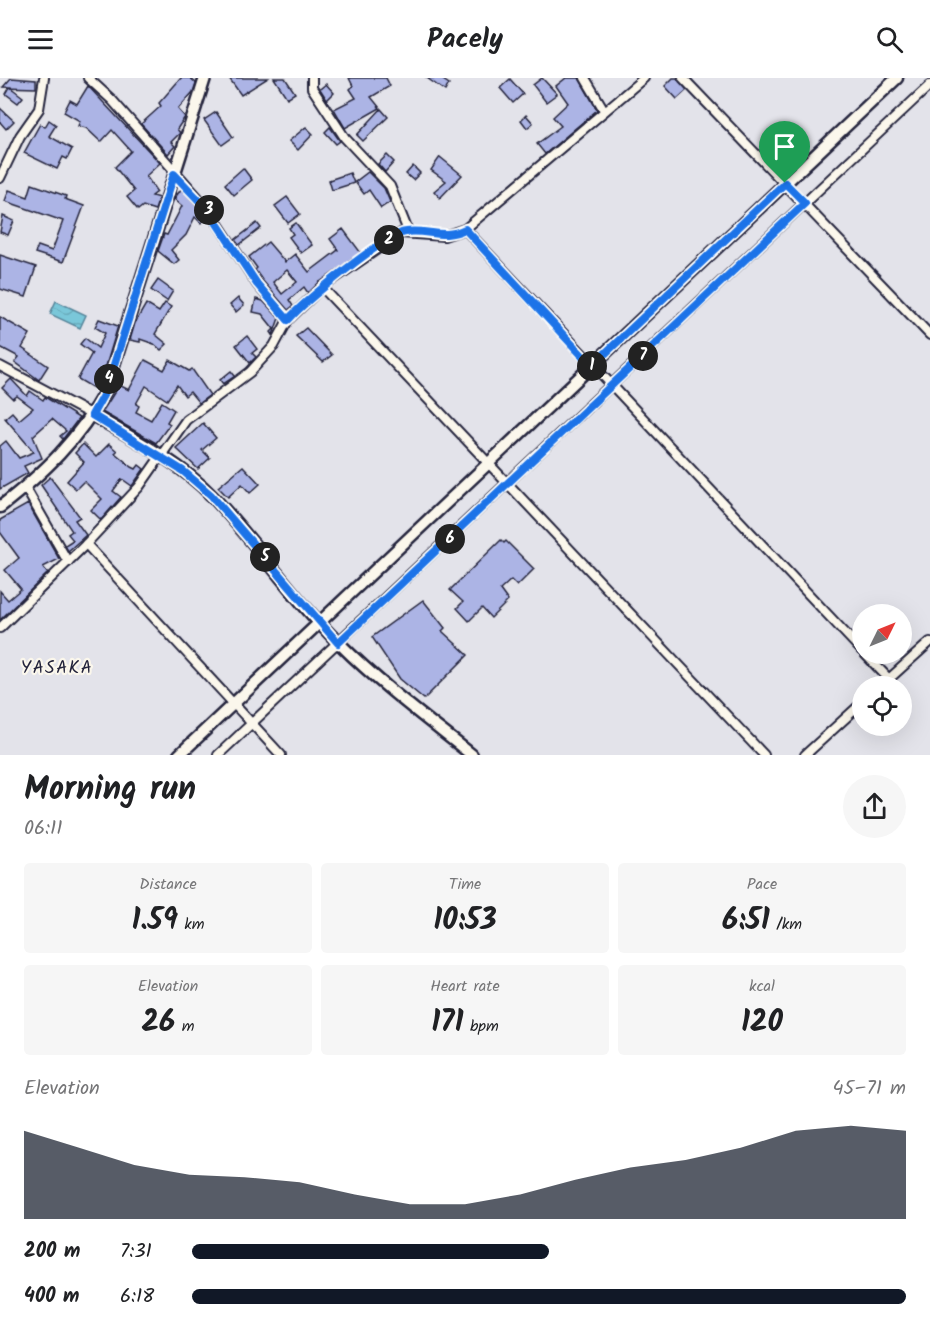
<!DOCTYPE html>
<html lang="en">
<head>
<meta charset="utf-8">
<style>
	:root { --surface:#fff; --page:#f6f6f6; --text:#202124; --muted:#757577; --accent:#111827 }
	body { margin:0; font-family:Kalam,sans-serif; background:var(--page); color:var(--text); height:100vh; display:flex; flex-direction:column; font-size:22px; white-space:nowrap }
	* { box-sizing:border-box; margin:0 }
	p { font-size:20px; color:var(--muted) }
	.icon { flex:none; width:33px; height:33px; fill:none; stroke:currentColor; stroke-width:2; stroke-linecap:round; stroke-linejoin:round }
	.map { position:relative; height:677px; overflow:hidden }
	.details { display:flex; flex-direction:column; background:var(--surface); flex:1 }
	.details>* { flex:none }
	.needle { width:39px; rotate:47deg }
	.buttons { position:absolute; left:852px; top:526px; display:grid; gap:12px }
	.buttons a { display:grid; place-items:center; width:60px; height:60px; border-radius:50%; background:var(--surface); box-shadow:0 6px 24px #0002; font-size:30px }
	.pin { position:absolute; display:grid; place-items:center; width:51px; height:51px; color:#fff; margin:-62px -26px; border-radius:50% 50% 50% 0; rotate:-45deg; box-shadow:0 0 6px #0007 }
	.pin .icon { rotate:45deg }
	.km { position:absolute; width:30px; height:30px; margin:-15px; border-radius:50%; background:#222; color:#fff; font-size:16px; line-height:30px; text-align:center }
	.round { display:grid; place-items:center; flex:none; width:63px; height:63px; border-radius:32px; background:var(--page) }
	.head { display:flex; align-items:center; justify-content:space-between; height:102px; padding:0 24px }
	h1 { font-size:33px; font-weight:800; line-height:45px }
	.stats { display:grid; grid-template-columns:repeat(3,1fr); gap:9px; height:102px; padding:6px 24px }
	.stats div { display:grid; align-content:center; border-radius:6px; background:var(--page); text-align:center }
	.stats b { font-size:30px; font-weight:800 }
	.stats small { font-size:16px; font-weight:400 }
	.stats p { font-size:16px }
	.chart { height:168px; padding:12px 24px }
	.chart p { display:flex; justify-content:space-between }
	.chart svg { width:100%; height:108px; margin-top:6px; fill:var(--accent); opacity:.7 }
	ul { padding:0 24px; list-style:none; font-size:20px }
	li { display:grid; grid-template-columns:96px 72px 1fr; align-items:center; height:45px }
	li i { height:15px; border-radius:8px; background:var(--accent) }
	header { display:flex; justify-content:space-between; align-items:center; height:78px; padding:0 24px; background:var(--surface); font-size:27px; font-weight:800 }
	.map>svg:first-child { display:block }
</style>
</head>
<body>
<header><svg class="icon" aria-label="menu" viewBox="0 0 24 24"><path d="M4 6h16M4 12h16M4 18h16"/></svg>Pacely<svg class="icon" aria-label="search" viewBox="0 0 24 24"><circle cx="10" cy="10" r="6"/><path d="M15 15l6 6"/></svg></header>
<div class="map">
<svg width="930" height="677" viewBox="0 0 930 677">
	<defs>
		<pattern id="water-waves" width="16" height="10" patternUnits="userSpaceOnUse" patternTransform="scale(1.5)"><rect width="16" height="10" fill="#7ac7d9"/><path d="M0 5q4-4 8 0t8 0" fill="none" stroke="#69abbb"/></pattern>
	</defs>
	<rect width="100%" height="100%" fill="#e3e3ea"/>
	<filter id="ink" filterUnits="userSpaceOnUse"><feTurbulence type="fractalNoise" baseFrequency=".0167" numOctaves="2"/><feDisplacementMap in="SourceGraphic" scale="12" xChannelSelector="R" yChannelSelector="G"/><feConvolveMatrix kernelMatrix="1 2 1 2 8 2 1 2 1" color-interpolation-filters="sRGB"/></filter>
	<g filter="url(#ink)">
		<polygon fill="url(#water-waves)" stroke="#57859a" stroke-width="1.5" points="56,223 86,237 80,250 50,236"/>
		<g fill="#acb4e5" stroke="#22223b" stroke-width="1.5" fill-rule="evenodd">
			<polygon points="11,0 36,2 36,10 3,9"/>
			<polygon points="181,0 190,0 196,5 193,14 178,31 185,39 177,51 180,55 171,64 175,68 168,76 141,46 161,28 159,25"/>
			<polygon points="229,0 268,0 241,17"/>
			<polygon points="274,0 285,0 295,15 287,20"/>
			<polygon points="349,0 386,0 390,8 371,19 380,30 345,50 334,31 356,20 350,11 353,8"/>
			<polygon points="427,0 440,0 449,6 445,13"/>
			<polygon points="542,0 557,16 546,24 533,7"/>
			<polygon points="566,0 579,0 597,32 545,76 537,66 561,48 553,39 568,25 556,8"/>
			<polygon points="673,0 677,0 687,12 677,21 665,8"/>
			<polygon points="510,1 523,16 513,25 500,10"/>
			<polygon points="326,6 334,15 327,22 320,11"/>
			<polygon points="88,8 160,85 146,98 157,114 152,118 159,120 155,132 143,128 138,132 127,119 134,113 115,89 131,73 112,52 101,64 86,50 78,48 80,43 64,34 70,22 77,26"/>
			<polygon points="10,9 23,19 18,25 6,16"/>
			<polygon points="0,30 14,43 6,51 0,44"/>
			<polygon points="381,31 388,39 363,63 357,57"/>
			<polygon points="216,34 233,59 222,67 204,42"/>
			<polygon points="526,37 533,45 527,50 521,42"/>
			<polygon points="49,42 56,47 49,58 72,71 67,81 63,79 57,91 24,75 40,46 45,49"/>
			<polygon points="306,49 313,56 298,72 289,63"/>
			<polygon points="330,49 340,63 336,66 325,54"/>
			<polygon points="387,77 394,84 385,94 378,86"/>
			<polygon points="440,79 462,97 440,120 434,113 446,103 431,92"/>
			<polygon points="413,88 420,95 413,102 406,96"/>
			<polygon points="243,90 252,102 234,117 225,106"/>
			<polygon points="368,94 384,110 390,124 381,130 369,112 364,116 355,104"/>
			<polygon points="350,95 354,105 332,112 329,102"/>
			<polygon points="32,106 66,118 65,121 84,128 63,184 35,175 38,168 52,173 63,143 5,123 9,112 28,119"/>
			<polygon points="182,110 207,139 201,145 195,139 186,157 171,172 179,182 174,186 158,173 164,156 167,157 182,128 174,121"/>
			<polygon points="287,119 300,136 288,145 275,128"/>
			<polygon points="3,138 14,143 8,157 0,154"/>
			<polygon points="257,145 261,150 239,167 235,162"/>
			<polygon points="296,145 312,167 301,175 289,159 293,156 289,150"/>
			<path d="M343 151 361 175 308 215 304 209 289 222 293 228 288 232 262 202 255 192 257 190 249 179 268 164 285 184 295 176 309 194 338 172 330 161ZM287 192 297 204 282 216 273 204Z"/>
			<polygon points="0,177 36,189 26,219 0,211"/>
			<polygon points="158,202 173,213 167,223 151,212"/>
			<polygon points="238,220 244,227 236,234 230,227"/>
			<polygon points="256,221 263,223 279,240 273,257 271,254 274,251 262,236 253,234"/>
			<polygon points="165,225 171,229 155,256 167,266 161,272 154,266 140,261 140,264 130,262 135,245 146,226 159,234"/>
			<polygon points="0,239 30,256 22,270 48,288 39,302 15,284 19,279 0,269"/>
			<polygon points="99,241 118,248 102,301 95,311 78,301 92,275 80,266 85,260 98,270 105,255 95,249"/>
			<polygon points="306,250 332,277 323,284 296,258"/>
			<polygon points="247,258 257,271 252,275 256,279 250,285 236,267"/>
			<polygon points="145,282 164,292 170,282 189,293 192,291 210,317 199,325 190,314 185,318 177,307 167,322 146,308 136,326 139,328 136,334 151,342 162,324 174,332 167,344 170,346 156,365 102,334 119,307 129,312"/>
			<polygon points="231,293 235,298 223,306 220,302"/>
			<polygon points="11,301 27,318 30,313 43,322 45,319 79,340 63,361 60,358 66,353 52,341 33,358 42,380 24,388 28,395 0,411 0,368 6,363 19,380 34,374 5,340 12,334 19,342 33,330 17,318 13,321 2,310"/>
			<polygon points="203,345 216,360 202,372 210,380 198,391 176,370"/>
			<polygon points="83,366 96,379 109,366 117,373 115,375 132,389 136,391 139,387 144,391 132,408 122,401 113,413 121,419 101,442 91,432 102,421 84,403 76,411 67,403 84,384 75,375"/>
			<polygon points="243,388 260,406 250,415 242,406 228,419 218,409"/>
			<polygon points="50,399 80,439 75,442 86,457 68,473 65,467 73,462 68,456 72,453 41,407"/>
			<polygon points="28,426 59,481 43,489 48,495 0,542 0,513 8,522 21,511 5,492 19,480 0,454 0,442"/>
			<polygon points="501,462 504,465 506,463 534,491 517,508 511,502 500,512 508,523 491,540 482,530 469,543 457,530 463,524 450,512"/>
			<polygon points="423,522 445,550 442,553 468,577 424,621 400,601 372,559"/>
		</g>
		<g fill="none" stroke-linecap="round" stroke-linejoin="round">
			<g stroke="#22223b" stroke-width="12">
				<g id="minor">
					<polyline points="88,0 112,22 209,132 257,206 288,242"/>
					<polyline points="312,0 312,10 345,60 390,108 408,153"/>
					<polyline points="585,0 604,32"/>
					<polyline points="683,0 930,257"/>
					<polyline points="0,100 20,58 39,31 44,0"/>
					<polyline points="465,151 862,573"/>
					<polyline points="322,209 764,677"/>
					<polyline points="0,288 92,337"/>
					<polyline points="25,409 68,484"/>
					<polyline points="86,466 281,677"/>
					<polyline points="0,550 86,466 139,409 186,342 250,294 274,268 288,242 322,209 401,155 444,158 465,151 644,0"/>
					<polyline points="865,576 889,601"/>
					<polyline points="880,609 930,564"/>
					<polyline points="218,677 930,7"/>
					<polyline points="805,677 862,625"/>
				</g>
			</g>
			<g stroke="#22223b" stroke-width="15">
				<g id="tertiary">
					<path d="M92 337C134 361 178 383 212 418 257 465 293 521 340 566 381 607 427 641 472 677"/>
					<polyline points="179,677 897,0"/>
				</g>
			</g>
			<g stroke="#22223b" stroke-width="15">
				<path id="secondary" d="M0 429C45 394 78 362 106 312L205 0"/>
			</g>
			<use href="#minor" stroke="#fbf7ec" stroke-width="8"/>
			<use href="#tertiary" stroke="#fbf7ec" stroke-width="10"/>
			<use href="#secondary" stroke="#fbf7ec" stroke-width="10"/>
		</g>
	</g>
	<g fill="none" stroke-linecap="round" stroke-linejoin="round" filter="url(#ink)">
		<g stroke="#fff" stroke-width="12">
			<path id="route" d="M174 96 208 132 257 206 288 242C304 224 385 156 406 154 428 151 443 162 465 151L592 288 785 105 805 125 338 565 211 417 183 393 92 337 106 312Z"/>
		</g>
		<use href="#route" stroke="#1a73e8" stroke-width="8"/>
	</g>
	<g text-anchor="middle" stroke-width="4.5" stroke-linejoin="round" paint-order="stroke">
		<g font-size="18" letter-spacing="1.5" fill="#22223b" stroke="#fbf7ec">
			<text x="57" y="595">YASAKA</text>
		</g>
	</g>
</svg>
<div class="buttons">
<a><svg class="needle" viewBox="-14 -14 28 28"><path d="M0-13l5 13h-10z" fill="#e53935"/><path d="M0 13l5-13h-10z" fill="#757577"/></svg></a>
<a><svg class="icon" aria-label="locate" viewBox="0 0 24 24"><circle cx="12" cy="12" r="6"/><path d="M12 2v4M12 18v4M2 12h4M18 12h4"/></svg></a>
</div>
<div class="pin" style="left:785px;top:105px;background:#1e9e55"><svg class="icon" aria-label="arrive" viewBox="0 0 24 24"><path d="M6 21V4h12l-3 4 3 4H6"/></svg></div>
<b class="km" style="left:592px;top:288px">1</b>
<b class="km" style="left:389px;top:162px">2</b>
<b class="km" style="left:209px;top:132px">3</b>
<b class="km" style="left:109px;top:301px">4</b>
<b class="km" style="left:265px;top:479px">5</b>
<b class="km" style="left:450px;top:461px">6</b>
<b class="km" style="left:643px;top:278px">7</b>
</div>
<section class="details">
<div class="head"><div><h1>Morning run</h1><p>06:11</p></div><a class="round"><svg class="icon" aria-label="share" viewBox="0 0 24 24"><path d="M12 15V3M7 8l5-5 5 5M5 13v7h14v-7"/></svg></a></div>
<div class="stats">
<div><p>Distance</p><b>1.59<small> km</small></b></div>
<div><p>Time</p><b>10:53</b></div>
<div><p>Pace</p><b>6:51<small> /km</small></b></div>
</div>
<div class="stats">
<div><p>Elevation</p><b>26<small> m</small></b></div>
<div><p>Heart rate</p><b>171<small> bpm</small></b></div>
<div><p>kcal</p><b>120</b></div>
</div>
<div class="chart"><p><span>Elevation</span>45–71 m</p>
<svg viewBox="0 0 160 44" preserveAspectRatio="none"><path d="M0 44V8L10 15L20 22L30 26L40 27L50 29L60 34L70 38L80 38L90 34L100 28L110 23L120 20L130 15L140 8L150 6L160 8V44z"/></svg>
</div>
<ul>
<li><b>200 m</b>7:31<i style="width:50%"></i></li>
<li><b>400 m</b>6:18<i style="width:100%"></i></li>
</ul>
</section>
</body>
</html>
